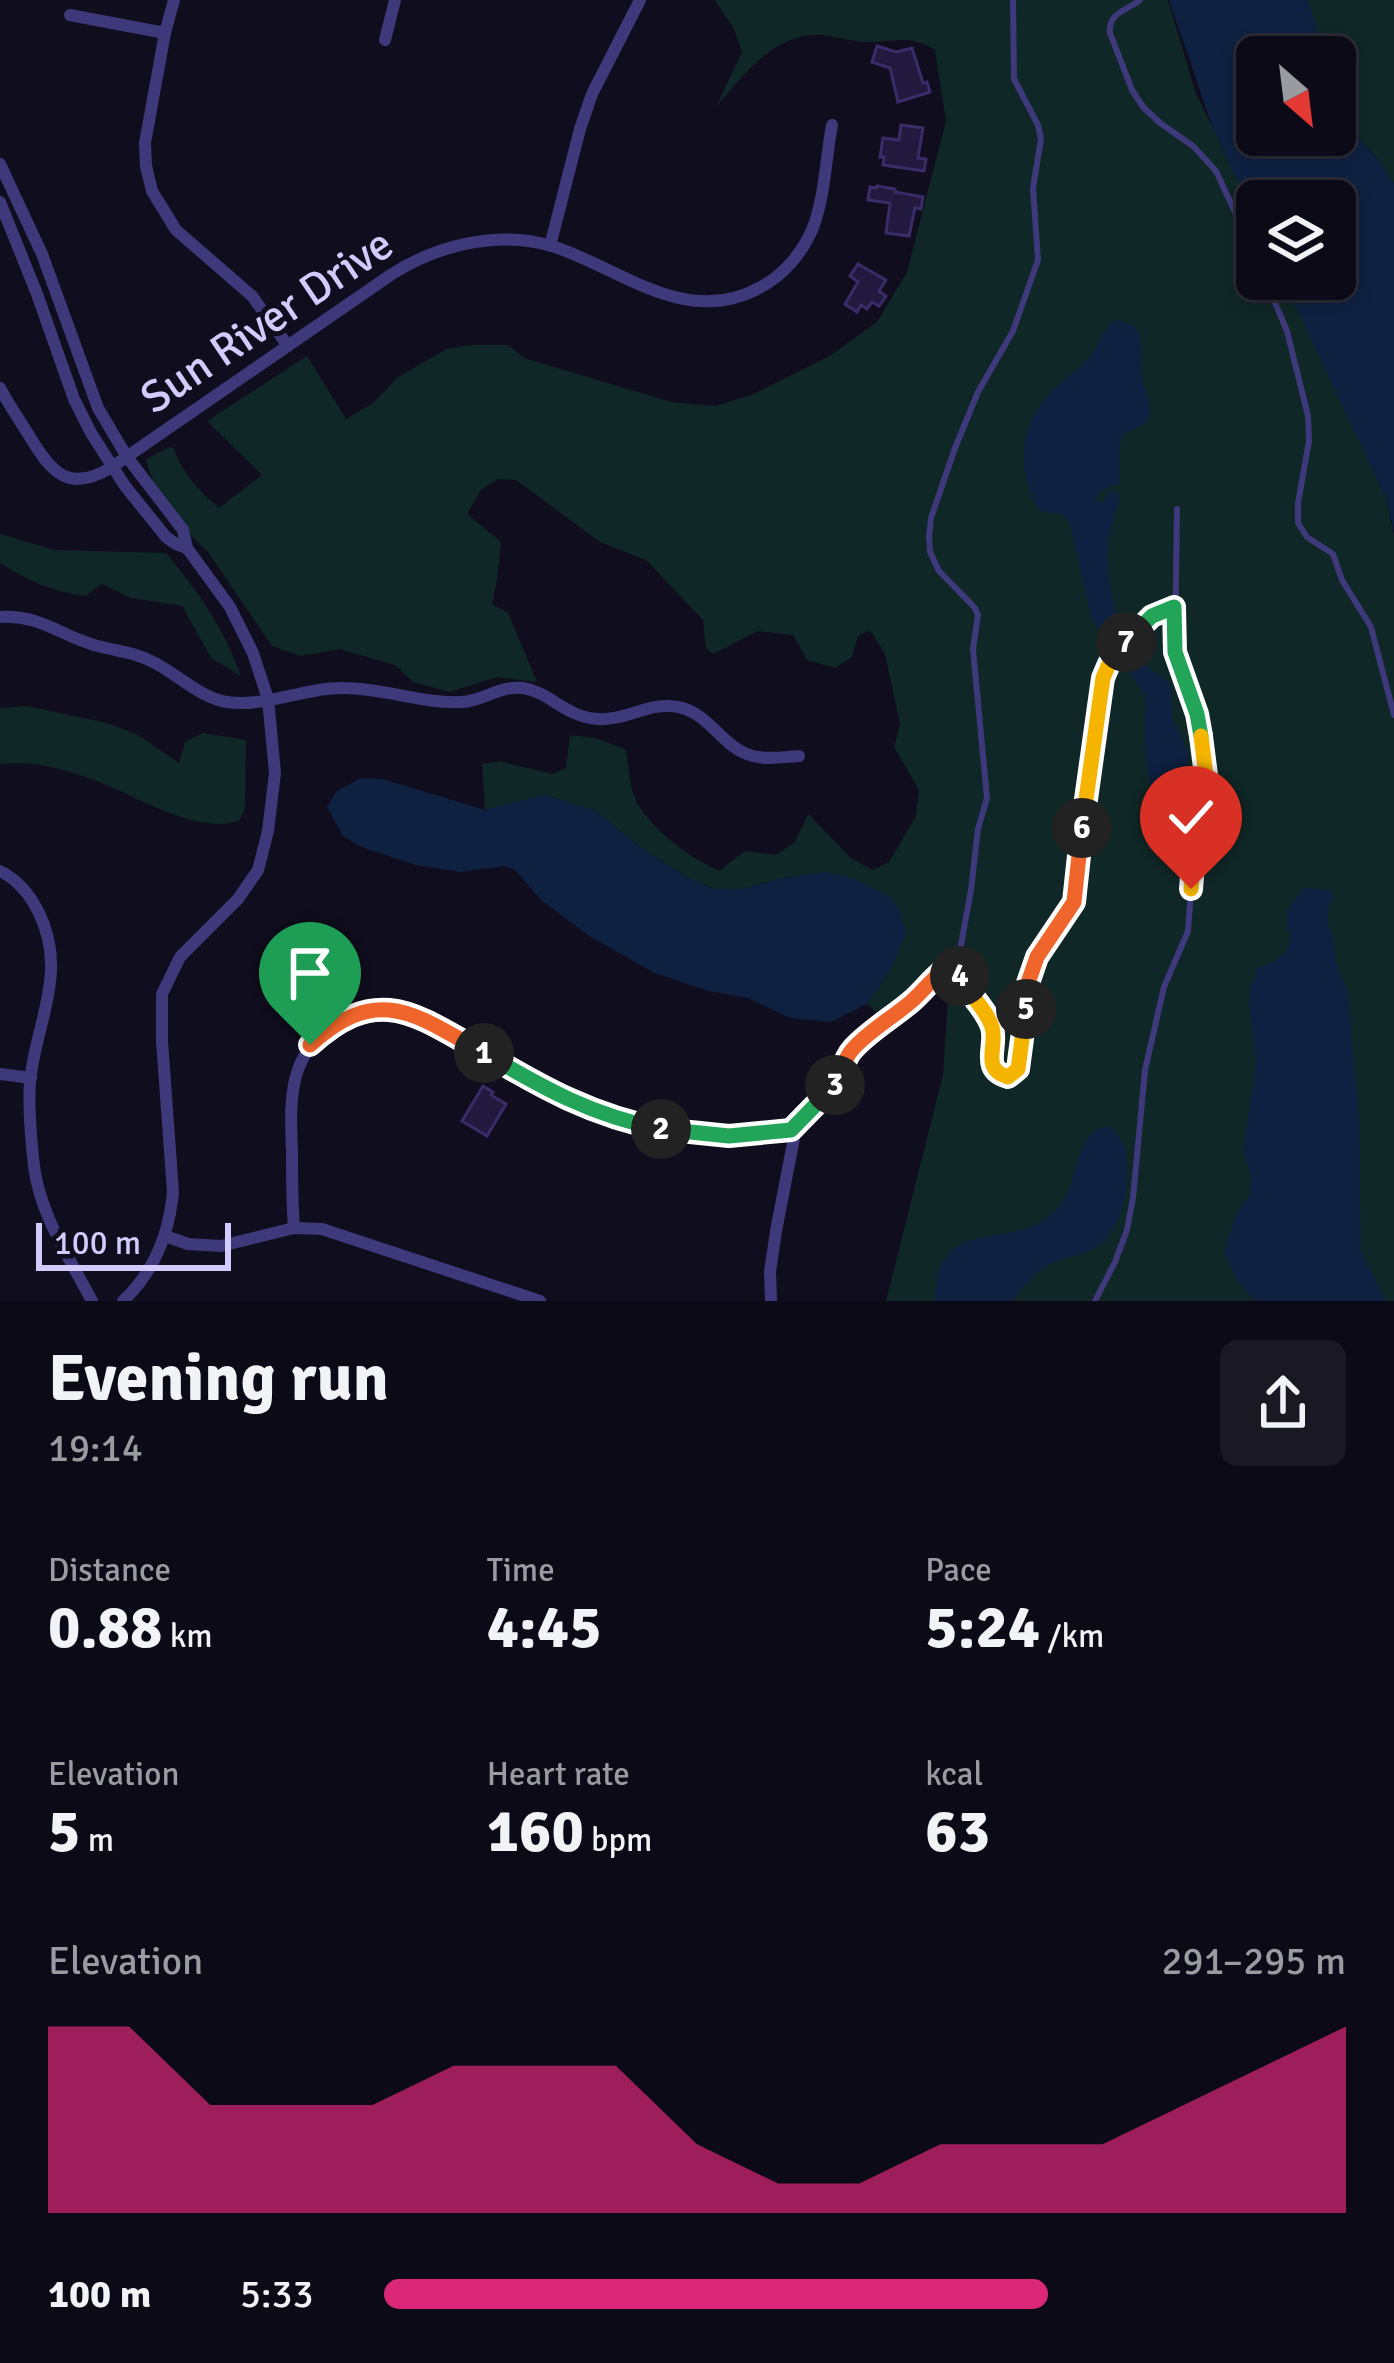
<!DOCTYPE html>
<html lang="en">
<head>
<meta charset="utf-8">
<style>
	:root { --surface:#0c0a16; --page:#1a1823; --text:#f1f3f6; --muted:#9a9aa1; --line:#2c2b35; --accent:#db2777 }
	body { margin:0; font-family:Signika,sans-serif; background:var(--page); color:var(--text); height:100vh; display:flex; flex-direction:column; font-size:45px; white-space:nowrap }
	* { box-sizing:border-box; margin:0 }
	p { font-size:39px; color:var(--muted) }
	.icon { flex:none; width:66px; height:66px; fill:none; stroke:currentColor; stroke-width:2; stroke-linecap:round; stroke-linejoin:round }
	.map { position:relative; height:1301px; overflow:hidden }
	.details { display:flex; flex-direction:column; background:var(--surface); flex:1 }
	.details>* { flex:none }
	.needle { width:78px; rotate:152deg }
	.fabs { position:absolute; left:1236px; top:36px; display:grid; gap:24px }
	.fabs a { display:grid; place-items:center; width:120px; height:120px; border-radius:18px; background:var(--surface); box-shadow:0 6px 18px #0003,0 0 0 3px var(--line); font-size:60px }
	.scale { position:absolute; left:36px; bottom:30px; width:195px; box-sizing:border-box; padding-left:12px; border:6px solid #d2ccfd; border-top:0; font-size:33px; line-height:42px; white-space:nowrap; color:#d2ccfd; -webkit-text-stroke:9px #100d1e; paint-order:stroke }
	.pin { position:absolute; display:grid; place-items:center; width:102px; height:102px; color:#fff; margin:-123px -51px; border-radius:50% 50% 50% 0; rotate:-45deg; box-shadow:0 0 12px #0007 }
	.pin .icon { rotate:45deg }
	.km { position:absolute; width:60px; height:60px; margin:-30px; border-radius:50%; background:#222; color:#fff; font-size:33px; line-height:60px; text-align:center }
	.round { display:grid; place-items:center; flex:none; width:126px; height:126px; border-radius:18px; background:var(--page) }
	.headline { display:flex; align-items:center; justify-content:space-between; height:204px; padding:0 48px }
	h1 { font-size:66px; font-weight:800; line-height:90px }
	.figures { display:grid; grid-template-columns:repeat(3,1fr); gap:18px; height:204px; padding:12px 48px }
	.figures div { display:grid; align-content:center }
	.figures b { font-size:60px; font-weight:800 }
	.figures small { font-size:33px; font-weight:400 }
	.figures p { font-size:33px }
	.chart { height:336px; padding:24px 48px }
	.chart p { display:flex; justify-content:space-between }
	.chart svg { width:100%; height:216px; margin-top:12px; fill:var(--accent); opacity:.7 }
	ul { padding:0 48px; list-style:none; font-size:39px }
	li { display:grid; grid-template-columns:192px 144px 1fr; align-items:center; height:90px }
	li i { height:30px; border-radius:15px; background:var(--accent) }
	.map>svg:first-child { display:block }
</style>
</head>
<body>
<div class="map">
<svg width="1394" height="1301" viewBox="0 0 1394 1301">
	<rect width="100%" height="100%" fill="#100d1e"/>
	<g fill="#102727">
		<path d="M715 0H1168L1195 91 1257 219V279H1286L1387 501 1394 536V1301H886L943 1075 951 957 883 1018 867 1004 891 969 827 872 778 879 744 889H714L686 877 640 847 596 811 544 795 485 810 482 764 499 761 553 774 566 768 570 735 595 738 625 749C630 765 628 781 634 796 645 825 691 859 719 871L745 851 776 855 795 842 808 814 851 858 873 870 889 862 916 816 919 790 894 747 900 724 885 654 870 630 858 636 852 657 835 668 807 660 793 635 758 631 713 654 706 648 703 620 646 560 600 542 516 480 498 479 481 490 467 514 501 542 497 580 492 604 508 613 537 682 497 677 450 692 413 682 395 665 339 649 301 656 272 646 208 552C183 529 153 493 146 459L170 447 174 449C182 473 200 492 219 508L262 475 207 421 307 356 346 419 373 403 397 378 446 349 472 345H508L524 358 671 402 716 406 754 394 828 357 877 322 907 272 946 121 935 50C908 34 900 42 870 42 854 42 839 37 823 35 775 31 744 75 716 107L742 52 734 29Z"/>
		<polygon points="1289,0 1394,0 1394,184 1381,163 1335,110 1335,57 1303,57"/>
		<path d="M0 534 55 550 166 553C199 593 223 626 241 676L211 658 182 606 131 598 102 584 85 596C52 592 28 580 0 563Z"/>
		<path d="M26 706 107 723 138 735 179 763 185 742 203 733 246 740 245 809 239 821C195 835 135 795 94 780 63 769 33 760 0 764V708Z"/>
	</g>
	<g fill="#0e2141">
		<polygon points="1169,0 1308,0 1325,57 1257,57 1257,135 1335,135 1335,93 1343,120 1381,163 1394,184 1394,532 1387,501 1283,279 1335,279 1335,201 1257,201 1257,222 1212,126"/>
		<path d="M1117 320 1135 326C1144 342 1140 358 1142 375 1144 395 1154 400 1148 422L1123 435 1119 449V483L1102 490 1094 501 1103 502 1107 494 1115 490 1120 496C1118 506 1115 515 1112 525 1102 559 1111 594 1120 626V631L1113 638 1100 631 1092 620 1069 521C1057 508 1049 517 1038 509 1017 468 1018 431 1048 395 1060 381 1078 371 1090 357 1101 343 1101 328 1117 320Z"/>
		<path d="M1132 653H1136L1152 671 1168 681 1171 688 1172 720 1189 753 1186 773 1175 801 1169 837C1148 804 1146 761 1144 722 1144 716 1147 709 1146 703 1145 689 1129 678 1125 660Z"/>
		<polygon points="360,778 383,779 485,810 544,795 596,811 640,847 686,877 714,889 744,889 778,879 827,872 857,880 889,896 899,909 906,933 891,969 867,1004 831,1022 790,1018 748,998 708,991 655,973 589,936 541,900 515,870 505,866 460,872 416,865 362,847 343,836 327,807 336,792"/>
		<path d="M1304 888 1330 890 1334 898 1329 905 1327 920 1333 939 1336 963 1348 992 1359 1119 1361 1251 1386 1301H1255L1239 1283 1224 1252 1237 1212 1249 1196 1252 1179 1243 1151 1256 1064 1249 1004 1250 987 1256 975 1255 969C1268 965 1289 957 1290 940 1292 923 1287 938 1287 921 1286 909 1297 896 1304 888Z"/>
		<path d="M1102 1127H1109C1124 1136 1127 1152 1127 1169 1128 1203 1117 1243 1081 1254 1069 1258 1056 1259 1045 1267 1032 1275 1022 1289 1012 1301H935C935 1214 1006 1251 1051 1215 1084 1188 1067 1145 1102 1127Z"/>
	</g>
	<g fill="#211a3e" stroke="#392c69" stroke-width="3">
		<polygon points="877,46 896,52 912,48 923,83 927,82 930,92 898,102 890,68 872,62"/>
		<polygon points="901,125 923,128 918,158 926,159 924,171 883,165 884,157 880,157 883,138 899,140"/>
		<polygon points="877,186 895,189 895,192 923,197 921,209 915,208 909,236 886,233 890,203 868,200 870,187 876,188"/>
		<polygon points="858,264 886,280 879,291 886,296 879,306 872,302 867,309 861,305 857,312 845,304 858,282 850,276"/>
		<polygon points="483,1086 493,1092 491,1095 506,1104 487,1136 462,1121"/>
	</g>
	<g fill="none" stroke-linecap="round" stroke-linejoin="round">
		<g stroke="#3d397b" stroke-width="6">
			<polyline points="1013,0 1014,79 1038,125 1041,139 1033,188 1038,260 1013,331 978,392 955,448 931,518 929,537 930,552 939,571 975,608 978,615 973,649 987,798 978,829 971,890 958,961 965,987 991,1022 994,1040 992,1063 1002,1076 1014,1074 1021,1059 1031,970 1045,944 1074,902 1082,820 1103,678 1117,652 1143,624 1161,611 1174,607"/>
			<path d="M1140 0C1127 11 1108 12 1110 33L1132 90 1143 107 1160 123 1193 146 1216 171 1257 260"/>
			<polyline points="1265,279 1287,331 1308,416 1309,441 1298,503 1298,523 1307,537 1333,554 1342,580 1371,627 1394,715"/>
			<polyline points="791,1130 839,1080 853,1048 913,1000 946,966 957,961"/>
			<polyline points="1095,1301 1115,1262 1127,1230 1133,1198 1145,1070 1164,987 1188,931 1193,864 1211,815 1197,714 1175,652 1177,509"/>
		</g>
		<g stroke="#3d397b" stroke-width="12">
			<polyline points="174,0 165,33 145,143 146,166 152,191 176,230 252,296 288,346"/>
			<polyline points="70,15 165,33"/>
			<polyline points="385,40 395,0"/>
			<path d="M0 164 42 254 98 408 127 457 183 530 187 548 230 607 253 653 268 699 275 773 268 831 258 870 238 899 180 957 162 994V1041L173 1192C169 1234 154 1272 123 1301"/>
			<polyline points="0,202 37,294 74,399 91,433 125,486 166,537 176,544 187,548"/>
			<polyline points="550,246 580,129 592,94 640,0"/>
			<path d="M0 388C9 405 20 421 30 437 52 474 70 493 112 467L392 274C438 245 498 230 552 246 621 268 686 329 761 287 785 274 804 251 814 225 825 194 826 157 832 125"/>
			<path d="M0 617C38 614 60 635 94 645 116 651 135 652 155 663 178 675 201 698 227 702 263 708 306 687 344 688 383 688 423 704 462 702 483 701 501 685 523 688 550 692 565 717 598 719 626 721 650 701 678 707 710 713 723 749 753 756 768 760 783 757 799 756"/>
			<path d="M0 871C18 880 29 893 38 911 69 972 36 1021 30 1082 28 1109 31 1139 34 1166 40 1215 69 1257 92 1301"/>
			<polyline points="0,1074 31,1078"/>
			<path d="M294 1228C292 1203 292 1178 292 1152 290 1099 287 1051 341 1021 364 1008 388 1006 414 1014L573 1103 610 1117 677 1132 710 1135 791 1130 794 1138 776 1231 770 1272 771 1301"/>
			<polyline points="165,1236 188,1244 221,1246 294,1228 322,1229 540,1301"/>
		</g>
	</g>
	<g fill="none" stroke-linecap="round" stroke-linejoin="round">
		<g stroke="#fff" stroke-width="24">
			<path id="split-1" d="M310 1045C379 982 416 1015 484 1053"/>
		</g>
		<g stroke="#fff" stroke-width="24">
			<path id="split-2" d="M484 1053C543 1088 593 1116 661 1129"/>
		</g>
		<g stroke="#fff" stroke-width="24">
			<polyline id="split-3" points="661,1129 729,1136 791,1130 835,1085"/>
		</g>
		<g stroke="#fff" stroke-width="24">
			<path id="split-4" d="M835 1085C844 1074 842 1061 852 1050 867 1032 895 1016 913 1000 928 986 939 970 958 961L960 976"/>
		</g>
		<g stroke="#fff" stroke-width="24">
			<path id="split-5" d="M960 976C968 994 986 1008 992 1027 998 1047 980 1069 1008 1077L1018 1069 1026 1009"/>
		</g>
		<g stroke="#fff" stroke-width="24">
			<polyline id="split-6" points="1026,1009 1028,983 1037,957 1074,902 1082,828"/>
		</g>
		<g stroke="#fff" stroke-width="24">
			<polyline id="split-7" points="1082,828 1103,678 1109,664 1126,642"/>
		</g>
		<g stroke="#fff" stroke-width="24">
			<polyline id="split-8" points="1126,642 1152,616 1174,607 1175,652 1197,714 1201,736"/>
		</g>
		<g stroke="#fff" stroke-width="24">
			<polyline id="split-9" points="1191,889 1193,864 1211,815 1201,736"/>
		</g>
		<use href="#split-1" stroke="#f0652b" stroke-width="15"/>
		<use href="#split-2" stroke="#22a559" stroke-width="15"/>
		<use href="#split-3" stroke="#22a559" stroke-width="15"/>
		<use href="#split-4" stroke="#f0652b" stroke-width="15"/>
		<use href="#split-5" stroke="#f5b400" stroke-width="15"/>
		<use href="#split-6" stroke="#f0652b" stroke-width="15"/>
		<use href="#split-7" stroke="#f5b400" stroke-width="15"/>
		<use href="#split-8" stroke="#22a559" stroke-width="15"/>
		<use href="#split-9" stroke="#f5b400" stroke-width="15"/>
	</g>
	<g text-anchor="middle" stroke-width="10" stroke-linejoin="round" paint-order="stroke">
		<g font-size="45" fill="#d2ccfd" stroke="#100d1e">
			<text transform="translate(266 320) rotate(-34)" y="16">Sun River Drive</text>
		</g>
	</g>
</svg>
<div class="fabs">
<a><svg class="needle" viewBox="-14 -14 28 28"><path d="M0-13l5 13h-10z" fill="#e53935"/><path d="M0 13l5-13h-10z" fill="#9a9aa1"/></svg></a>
<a><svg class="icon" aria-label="layers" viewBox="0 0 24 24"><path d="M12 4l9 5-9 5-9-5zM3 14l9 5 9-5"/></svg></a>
</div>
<div class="scale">100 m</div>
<div class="pin" style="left:310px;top:1045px;background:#1e9e55"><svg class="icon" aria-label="arrive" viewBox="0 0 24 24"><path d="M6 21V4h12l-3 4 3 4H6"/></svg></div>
<div class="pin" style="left:1191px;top:889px;background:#d93025"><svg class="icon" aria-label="check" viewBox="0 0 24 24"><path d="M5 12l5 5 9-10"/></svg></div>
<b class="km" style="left:484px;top:1053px">1</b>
<b class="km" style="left:661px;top:1129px">2</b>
<b class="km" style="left:835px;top:1085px">3</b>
<b class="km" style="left:960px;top:976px">4</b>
<b class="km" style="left:1026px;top:1009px">5</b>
<b class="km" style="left:1082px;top:828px">6</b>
<b class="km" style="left:1126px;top:642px">7</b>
</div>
<section class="details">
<div class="headline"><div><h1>Evening run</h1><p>19:14</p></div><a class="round"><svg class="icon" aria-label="share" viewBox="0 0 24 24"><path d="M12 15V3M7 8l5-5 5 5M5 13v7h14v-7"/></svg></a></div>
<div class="figures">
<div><p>Distance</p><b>0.88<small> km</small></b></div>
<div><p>Time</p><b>4:45</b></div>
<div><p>Pace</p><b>5:24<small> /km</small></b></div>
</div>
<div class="figures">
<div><p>Elevation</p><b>5<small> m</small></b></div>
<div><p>Heart rate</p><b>160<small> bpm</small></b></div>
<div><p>kcal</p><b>63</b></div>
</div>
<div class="chart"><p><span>Elevation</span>291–295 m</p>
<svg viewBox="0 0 160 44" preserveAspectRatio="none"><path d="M0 44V6L10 6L20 22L30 22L40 22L50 14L60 14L70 14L80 30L90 38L100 38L110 30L120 30L130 30L140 22L150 14L160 6V44z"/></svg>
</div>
<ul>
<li><b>100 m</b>5:33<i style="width:69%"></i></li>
</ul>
</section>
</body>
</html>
